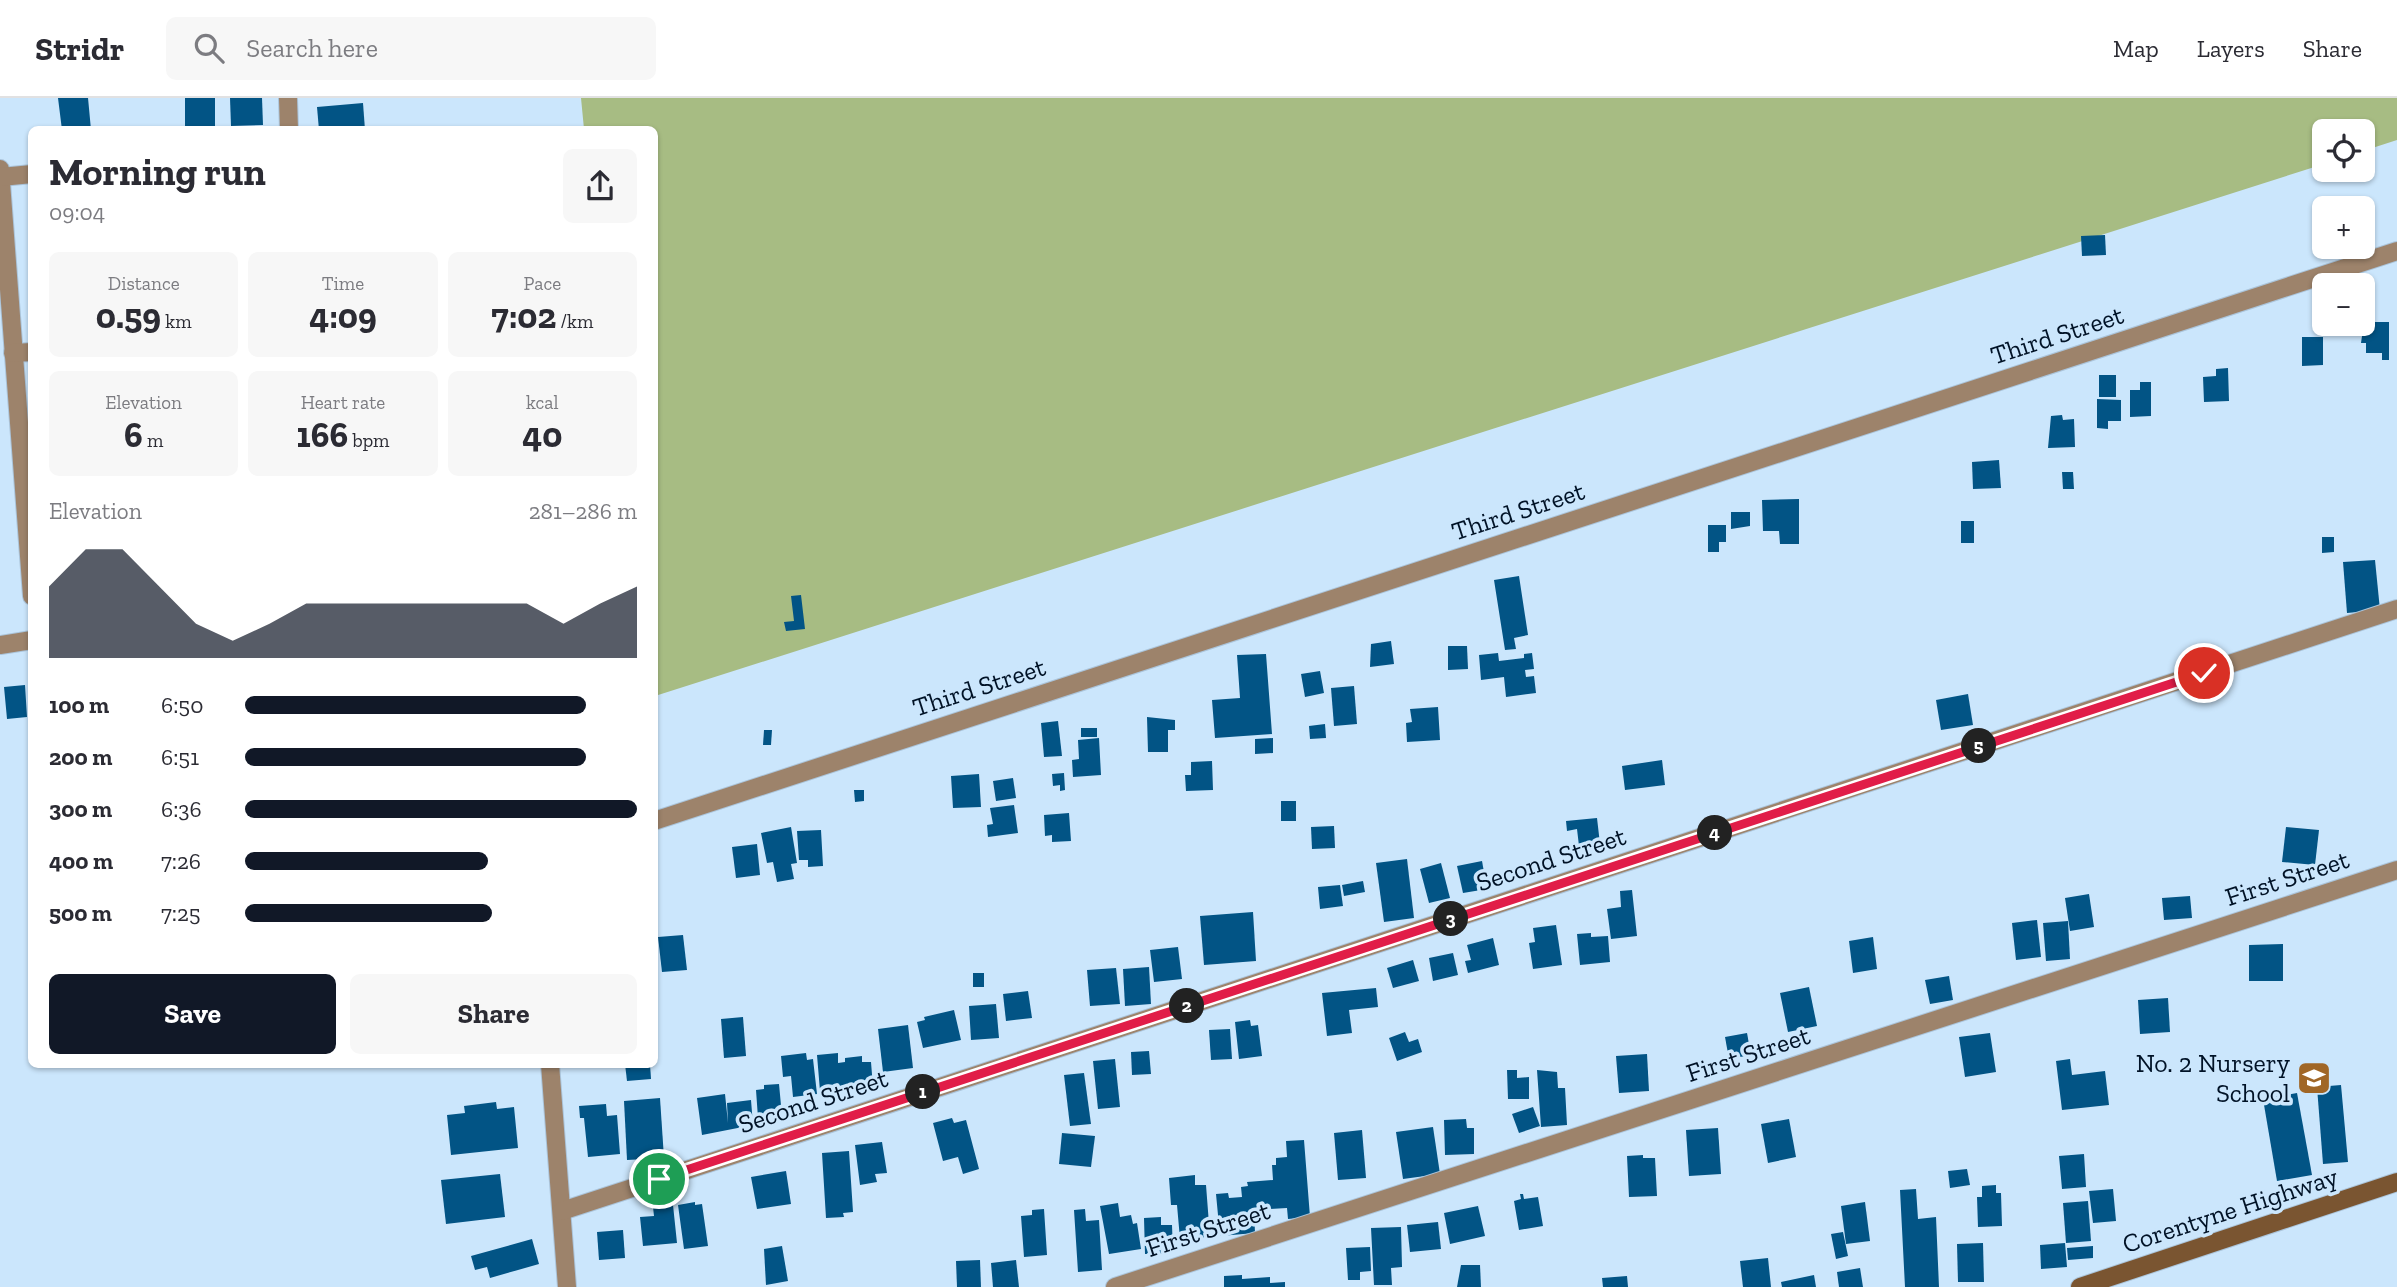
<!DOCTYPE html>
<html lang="en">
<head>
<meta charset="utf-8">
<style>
	:root { --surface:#fff; --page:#f7f7f7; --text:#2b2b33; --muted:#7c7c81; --line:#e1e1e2; --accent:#111827 }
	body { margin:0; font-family:"Zilla Slab",serif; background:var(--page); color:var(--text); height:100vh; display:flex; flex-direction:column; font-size:26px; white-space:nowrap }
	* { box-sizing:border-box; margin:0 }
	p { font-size:23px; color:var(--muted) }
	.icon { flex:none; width:38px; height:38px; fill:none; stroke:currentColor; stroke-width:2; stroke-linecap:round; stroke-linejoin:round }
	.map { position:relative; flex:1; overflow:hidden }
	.panel { position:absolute; left:28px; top:28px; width:630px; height:942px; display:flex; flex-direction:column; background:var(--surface); border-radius:10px; box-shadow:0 2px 5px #0004 }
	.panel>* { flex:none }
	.controls { position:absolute; left:2312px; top:21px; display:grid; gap:14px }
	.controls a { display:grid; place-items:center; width:63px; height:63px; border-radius:10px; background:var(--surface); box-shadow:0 2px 5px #0004; font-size:35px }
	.pin { position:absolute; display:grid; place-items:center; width:60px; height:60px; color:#fff; margin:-30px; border:4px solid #fff; border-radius:50%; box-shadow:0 2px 7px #0007 }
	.km { position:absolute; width:35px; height:35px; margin:-18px; border-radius:50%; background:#222; color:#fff; font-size:19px; line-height:35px; text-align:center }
	.round { display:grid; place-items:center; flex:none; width:74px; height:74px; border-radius:10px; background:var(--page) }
	.summary { display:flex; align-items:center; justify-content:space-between; height:119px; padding:0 21px }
	h1 { font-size:38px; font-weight:700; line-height:52px }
	.figures { display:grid; grid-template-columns:repeat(3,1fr); gap:10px; height:119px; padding:7px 21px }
	.figures div { display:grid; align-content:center; border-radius:10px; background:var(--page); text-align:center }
	.figures b { font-size:35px; font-weight:700 }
	.figures small { font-size:19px; font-weight:400 }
	.figures p { font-size:19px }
	.chart { height:196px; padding:14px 21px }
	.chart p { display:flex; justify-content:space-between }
	.chart svg { width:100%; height:126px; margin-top:7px; fill:var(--accent); opacity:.7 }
	.cta { display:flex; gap:14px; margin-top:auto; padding:14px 21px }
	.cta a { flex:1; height:80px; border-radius:10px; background:var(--accent); color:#fff; font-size:28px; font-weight:700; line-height:80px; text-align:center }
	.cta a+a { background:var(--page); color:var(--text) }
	ul { padding:0 21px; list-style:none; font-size:23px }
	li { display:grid; grid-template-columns:112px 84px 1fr; align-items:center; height:52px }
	li i { height:18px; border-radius:9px; background:var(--accent) }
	header { display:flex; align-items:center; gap:42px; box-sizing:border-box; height:98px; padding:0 35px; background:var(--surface); border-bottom:2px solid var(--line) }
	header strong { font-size:33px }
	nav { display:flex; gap:38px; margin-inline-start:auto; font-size:24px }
	.search { width:490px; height:63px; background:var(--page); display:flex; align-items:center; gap:18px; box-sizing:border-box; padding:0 24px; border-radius:10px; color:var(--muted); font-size:26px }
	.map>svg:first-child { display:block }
</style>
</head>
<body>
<header>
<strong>Stridr</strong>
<div class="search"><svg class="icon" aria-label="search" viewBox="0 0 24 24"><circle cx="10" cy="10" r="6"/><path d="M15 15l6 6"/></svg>Search here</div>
<nav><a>Map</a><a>Layers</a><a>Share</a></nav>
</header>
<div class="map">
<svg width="2397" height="1189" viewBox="0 0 2397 1189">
	<rect width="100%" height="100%" fill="#cbe6fc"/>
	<polygon fill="#a7bc83" points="581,0 2397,0 2397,42 2363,53 2362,33 2324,33 2324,66 655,598 654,32 584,31"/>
	<g fill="#025485">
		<polygon points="58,0 88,0 91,32 62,32"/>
		<rect x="185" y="0" width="30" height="32"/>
		<polygon points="230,0 262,0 263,27 231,28"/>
		<polygon points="363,5 365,32 319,32 317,9"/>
		<polygon points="2105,137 2106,157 2082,158 2081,138"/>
		<polygon points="2364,224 2389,224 2389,262 2382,262 2382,255 2366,255 2366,245 2361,245"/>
		<polygon points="2302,239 2323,239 2323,267 2302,268"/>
		<polygon points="2228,270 2229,303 2204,304 2203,279 2216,278 2216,271"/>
		<rect x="2099" y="277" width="17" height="22"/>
		<polygon points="2140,284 2151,284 2151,318 2130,319 2130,292 2140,292"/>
		<polygon points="2097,301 2121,302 2121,323 2108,323 2108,331 2097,330"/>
		<polygon points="2062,317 2063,322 2074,321 2075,349 2048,350 2051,318"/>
		<polygon points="1999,362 2001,390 1973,391 1972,364"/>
		<polygon points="2062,374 2073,374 2074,391 2063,391"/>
		<polygon points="1799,401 1799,446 1780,446 1779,433 1763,433 1762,402"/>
		<polygon points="1731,414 1750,414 1750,428 1731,431"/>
		<rect x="1961" y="423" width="13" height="22"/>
		<polygon points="1708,427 1726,427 1726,444 1719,444 1719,454 1708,454"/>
		<polygon points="2322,439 2334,439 2334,454 2322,455"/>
		<polygon points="2375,462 2380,512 2347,515 2343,464"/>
		<polygon points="1519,478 1528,537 1514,540 1516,551 1505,552 1494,482"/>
		<polygon points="801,497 805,531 786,533 784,524 794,523 791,498"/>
		<polygon points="1391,543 1394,566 1370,569 1371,546"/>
		<polygon points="1448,548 1467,548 1468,571 1448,572"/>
		<polygon points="1498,555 1499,563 1524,560 1524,556 1532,555 1534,571 1525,572 1526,579 1534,578 1536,595 1506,599 1504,579 1481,582 1479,557"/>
		<polygon points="1266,556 1272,636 1215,640 1212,602 1240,600 1237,557"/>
		<polygon points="1320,573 1324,595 1305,599 1301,576"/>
		<polygon points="25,587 27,619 7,621 4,589"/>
		<polygon points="1354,588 1357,626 1334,628 1331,590"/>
		<polygon points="1968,596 1973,627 1941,632 1936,602"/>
		<polygon points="1438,609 1440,642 1407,644 1406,625 1412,624 1410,611"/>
		<polygon points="1147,619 1175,622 1175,632 1168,632 1168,654 1148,654"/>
		<polygon points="1058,623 1062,658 1044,659 1041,625"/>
		<polygon points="1325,626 1326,640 1310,641 1309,628"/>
		<rect x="1081" y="630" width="16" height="9"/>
		<polygon points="764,632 772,632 771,647 763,647"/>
		<polygon points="1099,640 1101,677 1073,679 1072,662 1079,661 1078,642"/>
		<polygon points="1273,640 1273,655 1255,656 1255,641"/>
		<polygon points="1662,662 1665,687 1625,692 1622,668"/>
		<polygon points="1212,663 1213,692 1186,693 1185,677 1191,677 1191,664"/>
		<polygon points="1064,675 1065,692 1060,693 1060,687 1053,688 1052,676"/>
		<polygon points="979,676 981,709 953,710 951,678"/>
		<polygon points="1013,680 1016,700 996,703 993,683"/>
		<polygon points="854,692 864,692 864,703 855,704"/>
		<rect x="1281" y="703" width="15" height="20"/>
		<polygon points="1014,707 1018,735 988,739 987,727 993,726 990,710"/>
		<polygon points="1069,715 1071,743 1052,744 1052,737 1045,738 1044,717"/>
		<polygon points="1597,720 1600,746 1579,748 1577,731 1567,733 1566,723"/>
		<polygon points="1334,728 1335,750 1312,751 1311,729"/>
		<polygon points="791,729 797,765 791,766 794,781 777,784 773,764 767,765 761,735"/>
		<polygon points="2286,729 2319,732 2315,767 2282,764"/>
		<polygon points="821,732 823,768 808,769 808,762 799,762 797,733"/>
		<polygon points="757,746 760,777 736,780 732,749"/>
		<polygon points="1407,761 1414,820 1384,824 1376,765"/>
		<polygon points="1482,763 1487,791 1463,795 1457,768"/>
		<polygon points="1441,765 1450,800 1429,805 1420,771"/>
		<polygon points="1363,783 1365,794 1344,798 1342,787"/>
		<polygon points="1340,787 1343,808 1320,811 1318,789"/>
		<polygon points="1632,792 1637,838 1611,841 1607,811 1621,809 1620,793"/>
		<polygon points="2089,796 2094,829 2070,833 2065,800"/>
		<polygon points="2190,798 2192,820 2164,822 2162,800"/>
		<polygon points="1253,814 1256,863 1204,867 1200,818"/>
		<polygon points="2037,822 2041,859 2016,862 2012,825"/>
		<polygon points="2068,823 2070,861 2046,863 2043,825"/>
		<polygon points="1556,827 1562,867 1533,871 1529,845 1535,844 1533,830"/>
		<polygon points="1591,835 1591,839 1608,838 1610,864 1580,867 1577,836"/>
		<polygon points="683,837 687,872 662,874 658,839"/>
		<polygon points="1873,839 1877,871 1853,875 1849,843"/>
		<polygon points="1493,840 1499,867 1468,875 1465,863 1471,862 1467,847"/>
		<polygon points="2283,846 2283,883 2249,883 2249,847"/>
		<polygon points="1178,849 1182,881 1154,884 1150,852"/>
		<polygon points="1453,855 1458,877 1433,883 1429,860"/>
		<polygon points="1413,862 1419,883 1393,890 1387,870"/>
		<polygon points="1149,869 1151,906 1125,908 1123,871"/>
		<polygon points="1116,870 1120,906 1090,908 1087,872"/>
		<rect x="973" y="875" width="11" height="14"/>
		<polygon points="1949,878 1953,902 1930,906 1925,882"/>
		<polygon points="1809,889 1817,928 1788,934 1780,895"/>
		<polygon points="1376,890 1378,909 1349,912 1352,935 1327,938 1322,895"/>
		<polygon points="1028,893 1032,920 1006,923 1003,896"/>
		<polygon points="2168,900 2170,934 2140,936 2138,902"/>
		<polygon points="996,906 999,940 971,942 969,908"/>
		<polygon points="954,912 961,942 923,950 917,924 925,922 924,919"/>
		<polygon points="743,919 746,958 724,960 721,921"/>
		<polygon points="1250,922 1251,928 1258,927 1262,958 1239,961 1235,924"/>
		<polygon points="908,927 913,970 883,974 878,931"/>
		<polygon points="1230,931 1232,961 1211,962 1209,932"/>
		<polygon points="1405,934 1409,944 1418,941 1422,954 1397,963 1389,940"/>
		<polygon points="1747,935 1751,957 1729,961 1725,939"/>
		<polygon points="1990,935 1996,974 1965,979 1959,939"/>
		<polygon points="1149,953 1151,976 1132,977 1131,954"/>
		<polygon points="806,955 807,962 813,961 817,996 793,999 791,978 783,979 781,958"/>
		<polygon points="838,955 838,965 845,964 845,960 862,958 862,964 871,964 873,989 820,993 817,957"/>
		<polygon points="1647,956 1649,993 1619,995 1616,958"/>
		<polygon points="1115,961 1120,1009 1098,1011 1093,963"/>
		<polygon points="2070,961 2072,977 2105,973 2109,1007 2062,1012 2056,963"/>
		<polygon points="625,966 650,966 651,981 627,983"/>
		<polygon points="1507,972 1517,972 1517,980 1529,979 1529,1001 1508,1001"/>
		<polygon points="1537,972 1557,974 1558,990 1565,990 1567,1027 1541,1029"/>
		<polygon points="1084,975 1091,1026 1070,1028 1064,977"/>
		<polygon points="779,986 782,1018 758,1020 756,992 764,991 764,987"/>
		<polygon points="2341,987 2348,1064 2323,1066 2317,989"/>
		<polygon points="2297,995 2312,1077 2277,1083 2263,1001"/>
		<polygon points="725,996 728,1025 727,1005 751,1002 753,1027 702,1037 697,1000"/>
		<polygon points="660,1000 664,1060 627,1062 624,1003"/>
		<polygon points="496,1004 497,1011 514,1009 518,1050 451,1057 447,1017 465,1015 464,1008"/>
		<polygon points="606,1006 607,1018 617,1017 620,1056 588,1059 584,1020 580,1020 579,1008"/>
		<polygon points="1533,1009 1540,1028 1519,1035 1512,1016"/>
		<polygon points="952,1020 954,1025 966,1022 979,1071 963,1076 958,1059 943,1063 933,1025"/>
		<polygon points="1466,1021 1467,1030 1474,1030 1474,1056 1445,1057 1444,1022"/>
		<polygon points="1789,1021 1796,1059 1768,1065 1761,1026"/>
		<polygon points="1433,1029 1440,1076 1403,1081 1396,1034"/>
		<polygon points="1718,1030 1721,1076 1689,1078 1686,1032"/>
		<polygon points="1362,1032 1366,1080 1338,1082 1334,1035"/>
		<polygon points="1062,1035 1095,1038 1091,1069 1059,1066"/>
		<polygon points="1304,1042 1310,1119 1288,1121 1287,1110 1254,1112 1255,1135 1220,1138 1216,1096 1228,1095 1229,1100 1242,1099 1241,1089 1248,1088 1247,1084 1273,1082 1272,1067 1276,1067 1276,1060 1287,1059 1286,1043"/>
		<polygon points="882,1044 887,1075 875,1076 877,1084 860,1087 855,1047"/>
		<polygon points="849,1053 853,1114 843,1115 844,1119 826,1120 822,1055"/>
		<polygon points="2084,1056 2086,1089 2062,1091 2059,1058"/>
		<polygon points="1643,1057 1643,1060 1655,1060 1657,1098 1629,1099 1627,1058"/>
		<polygon points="1967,1071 1970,1087 1950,1090 1948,1073"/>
		<polygon points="786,1073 791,1106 757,1111 751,1079"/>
		<polygon points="500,1076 505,1119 446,1126 441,1082"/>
		<polygon points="1195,1077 1195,1087 1206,1087 1210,1139 1180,1141 1177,1107 1171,1107 1169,1080"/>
		<polygon points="1996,1087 1996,1095 2001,1095 2002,1128 1978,1129 1977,1099 1982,1099 1982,1088"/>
		<polygon points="1916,1091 1918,1121 1936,1119 1939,1189 1905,1189 1900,1092"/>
		<polygon points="2113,1091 2116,1123 2093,1125 2089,1093"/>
		<polygon points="1520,1096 1523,1096 1524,1101 1538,1099 1543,1128 1519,1132 1514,1103 1521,1101"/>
		<polygon points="2088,1103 2091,1143 2066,1145 2063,1105"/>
		<polygon points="695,1104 695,1107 702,1106 708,1148 684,1151 678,1107"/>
		<polygon points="1865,1104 1870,1143 1846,1146 1841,1108"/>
		<polygon points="1118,1105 1120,1119 1131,1117 1133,1126 1137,1125 1141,1151 1109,1156 1100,1108"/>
		<polygon points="673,1107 677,1145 643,1148 640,1119 654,1118 653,1109"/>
		<polygon points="1478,1108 1485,1138 1450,1146 1444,1115"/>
		<polygon points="1044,1111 1047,1157 1024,1159 1021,1118 1032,1117 1032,1112"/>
		<polygon points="1085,1111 1086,1123 1099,1122 1102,1172 1078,1174 1074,1112"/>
		<polygon points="1161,1119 1161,1127 1172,1127 1173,1155 1145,1156 1144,1120"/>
		<polygon points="1438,1124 1441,1151 1410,1154 1407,1127"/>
		<polygon points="1401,1129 1402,1169 1391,1170 1392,1187 1374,1187 1371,1130"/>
		<polygon points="623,1132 625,1160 599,1162 597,1134"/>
		<polygon points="1843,1134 1848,1158 1836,1161 1831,1136"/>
		<polygon points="532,1141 539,1166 490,1180 487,1169 475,1172 471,1158"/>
		<polygon points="1983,1145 1984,1184 1958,1184 1957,1146"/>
		<polygon points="2065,1145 2067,1169 2041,1171 2040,1147"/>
		<polygon points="782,1148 788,1183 766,1187 764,1151"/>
		<polygon points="2093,1148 2093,1160 2068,1162 2067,1150"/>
		<polygon points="1370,1149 1371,1173 1360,1174 1360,1182 1348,1182 1346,1150"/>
		<polygon points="1768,1160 1771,1189 1743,1189 1740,1163"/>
		<polygon points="980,1162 981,1189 957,1189 956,1163"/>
		<polygon points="1016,1162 1019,1189 993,1189 991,1165"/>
		<polygon points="1461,1167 1480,1167 1481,1189 1457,1189"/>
		<polygon points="1860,1170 1863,1189 1839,1189 1837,1174"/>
		<polygon points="1242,1177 1242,1181 1270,1179 1270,1185 1285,1184 1285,1189 1224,1189 1224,1178"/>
		<polygon points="1814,1177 1816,1189 1782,1189 1781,1184"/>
		<polygon points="1627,1178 1628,1189 1603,1189 1602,1180"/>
	</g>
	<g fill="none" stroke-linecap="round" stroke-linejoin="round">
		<g stroke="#abc4da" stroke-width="20">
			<g id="street">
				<polyline points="288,0 289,32"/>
				<polyline points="0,71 32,498"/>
				<polyline points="1,79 32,76"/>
				<polyline points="13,255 32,254"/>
				<polyline points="0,547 32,542"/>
				<polyline points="654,723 2397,153"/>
				<polyline points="550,966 567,1189"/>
				<polyline points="562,1113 2397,511"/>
				<polyline points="1115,1189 2397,772"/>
			</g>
		</g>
		<g stroke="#abc4da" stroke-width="20">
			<polyline id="secondary" points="2080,1189 2397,1084"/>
		</g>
		<use href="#street" stroke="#9d836b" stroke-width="18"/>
		<use href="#secondary" stroke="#7a5531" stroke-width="18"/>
	</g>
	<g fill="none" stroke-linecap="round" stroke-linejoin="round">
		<g stroke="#fff" stroke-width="14">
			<polyline id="route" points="659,1081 2204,575"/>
		</g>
		<use href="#route" stroke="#e11d48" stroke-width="9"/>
	</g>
	<defs>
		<g id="school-square" transform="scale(1.75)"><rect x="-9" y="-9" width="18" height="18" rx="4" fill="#a06626" stroke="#cbe6fc"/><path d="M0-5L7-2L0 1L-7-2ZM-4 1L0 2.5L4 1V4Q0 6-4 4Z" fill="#fff"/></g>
	</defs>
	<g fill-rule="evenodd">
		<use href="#school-square" x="2314" y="980"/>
	</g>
	<g text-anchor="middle" stroke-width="7" stroke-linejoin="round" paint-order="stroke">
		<g font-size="26" fill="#001226" stroke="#cbe6fc">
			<text transform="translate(2057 237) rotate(-18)" y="9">Third Street</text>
			<text transform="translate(1518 413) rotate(-18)" y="9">Third Street</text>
			<text transform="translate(979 589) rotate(-18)" y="9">Third Street</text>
			<text transform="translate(1551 761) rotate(-18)" y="9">Second Street</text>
			<text transform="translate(2287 780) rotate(-18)" y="9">First Street</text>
			<text transform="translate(1748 956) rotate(-18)" y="9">First Street</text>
			<text transform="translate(813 1003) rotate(-18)" y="9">Second Street</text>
			<text transform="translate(2230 1112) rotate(-18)" y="9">Corentyne Highway</text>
			<text transform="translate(1208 1131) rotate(-18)" y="9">First Street</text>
		</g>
		<g font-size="26" fill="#001226" stroke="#cbe6fc" text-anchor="end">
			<text x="2290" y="974">No. 2 Nursery<tspan x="2290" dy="30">School</tspan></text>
		</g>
	</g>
</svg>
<div class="controls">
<a><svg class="icon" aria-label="locate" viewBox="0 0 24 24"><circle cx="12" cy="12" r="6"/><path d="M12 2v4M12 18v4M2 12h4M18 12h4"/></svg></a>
<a>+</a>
<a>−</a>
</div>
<div class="pin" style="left:659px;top:1081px;background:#1e9e55"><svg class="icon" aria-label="arrive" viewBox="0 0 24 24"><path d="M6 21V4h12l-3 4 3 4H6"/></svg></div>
<div class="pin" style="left:2204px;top:575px;background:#d93025"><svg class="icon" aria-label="check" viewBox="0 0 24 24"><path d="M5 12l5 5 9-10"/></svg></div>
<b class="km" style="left:923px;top:994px">1</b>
<b class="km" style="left:1187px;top:908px">2</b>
<b class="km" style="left:1451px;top:821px">3</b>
<b class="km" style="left:1715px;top:735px">4</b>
<b class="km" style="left:1979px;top:648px">5</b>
<section class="panel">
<div class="summary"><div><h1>Morning run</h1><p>09:04</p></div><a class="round"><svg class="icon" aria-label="share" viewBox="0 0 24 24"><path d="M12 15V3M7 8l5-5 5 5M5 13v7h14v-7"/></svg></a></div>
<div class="figures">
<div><p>Distance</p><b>0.59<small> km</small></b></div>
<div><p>Time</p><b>4:09</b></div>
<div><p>Pace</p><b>7:02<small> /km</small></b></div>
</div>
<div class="figures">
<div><p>Elevation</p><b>6<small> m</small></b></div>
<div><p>Heart rate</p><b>166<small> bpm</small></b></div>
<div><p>kcal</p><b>40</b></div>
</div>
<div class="chart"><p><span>Elevation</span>281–286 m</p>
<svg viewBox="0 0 160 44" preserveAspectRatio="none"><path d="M0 44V19L10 6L20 6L30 19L40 32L50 38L60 32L70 25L80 25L90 25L100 25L110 25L120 25L130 25L140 32L150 25L160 19V44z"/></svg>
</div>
<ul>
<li><b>100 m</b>6:50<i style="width:87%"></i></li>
<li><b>200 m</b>6:51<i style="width:87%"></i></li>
<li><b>300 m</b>6:36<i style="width:100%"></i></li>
<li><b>400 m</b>7:26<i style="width:62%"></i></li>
<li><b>500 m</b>7:25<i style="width:63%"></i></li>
</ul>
<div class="cta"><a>Save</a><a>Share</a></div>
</section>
</div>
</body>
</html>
